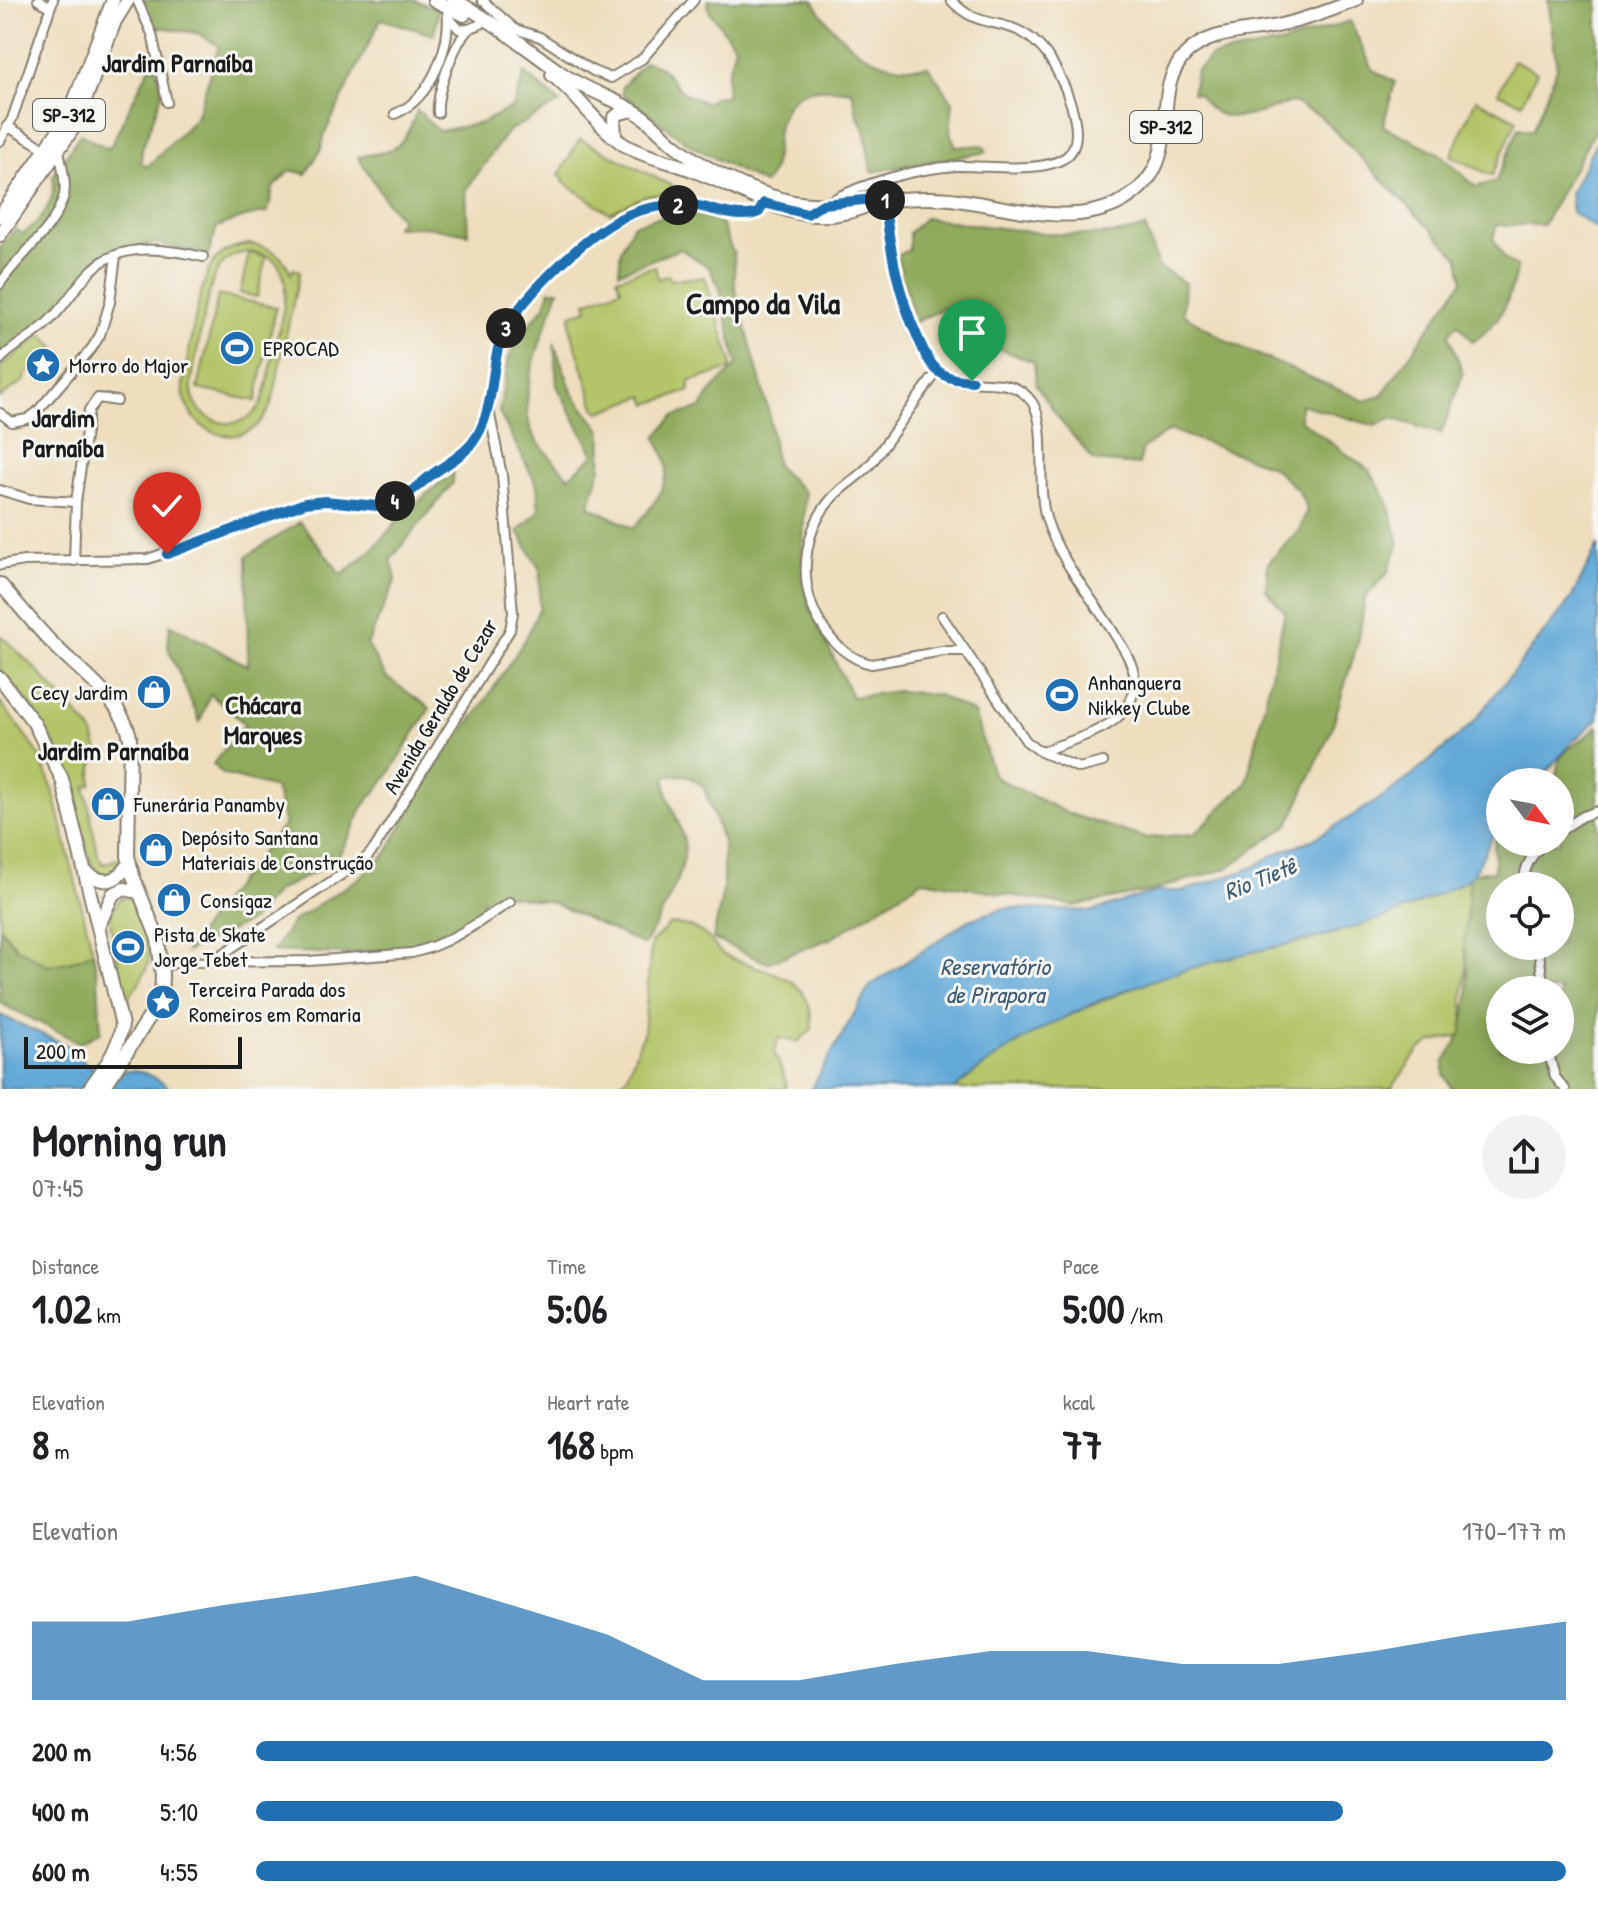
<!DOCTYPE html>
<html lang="en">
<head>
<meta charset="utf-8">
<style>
	:root { --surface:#fff; --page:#f2f2f2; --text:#202124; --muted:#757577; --accent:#1f6fb2 }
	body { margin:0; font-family:"Patrick Hand",sans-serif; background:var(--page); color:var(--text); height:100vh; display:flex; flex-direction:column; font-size:30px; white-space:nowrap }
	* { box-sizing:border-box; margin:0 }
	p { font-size:26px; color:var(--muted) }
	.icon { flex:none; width:44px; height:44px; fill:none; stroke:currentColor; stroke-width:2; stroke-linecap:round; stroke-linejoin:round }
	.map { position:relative; height:1089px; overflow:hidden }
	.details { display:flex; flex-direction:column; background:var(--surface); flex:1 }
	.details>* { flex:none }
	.needle { width:52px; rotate:122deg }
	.buttons { position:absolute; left:1486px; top:768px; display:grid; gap:16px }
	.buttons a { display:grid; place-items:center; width:88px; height:88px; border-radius:50%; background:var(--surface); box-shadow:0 4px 20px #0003; font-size:40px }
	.scale { position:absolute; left:24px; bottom:20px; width:218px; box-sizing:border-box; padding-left:8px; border:4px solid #1c1c1c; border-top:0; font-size:22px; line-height:28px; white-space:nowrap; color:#1c1c1c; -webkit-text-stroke:6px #f6f6f2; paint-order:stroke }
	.pin { position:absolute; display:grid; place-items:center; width:68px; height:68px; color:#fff; margin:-82px -34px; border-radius:50% 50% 50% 0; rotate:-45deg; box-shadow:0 0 8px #0007 }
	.pin .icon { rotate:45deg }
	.km { position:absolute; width:40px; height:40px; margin:-20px; border-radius:50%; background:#222; color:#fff; font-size:22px; line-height:40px; text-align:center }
	.round { display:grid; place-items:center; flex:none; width:84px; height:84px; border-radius:42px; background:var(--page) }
	.overview { display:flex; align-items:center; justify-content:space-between; height:136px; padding:0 32px }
	h1 { font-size:44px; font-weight:800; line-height:60px }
	.stats { display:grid; grid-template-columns:repeat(3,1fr); gap:12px; height:136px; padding:8px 32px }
	.stats div { display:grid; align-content:center }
	.stats b { font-size:40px; font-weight:800 }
	.stats small { font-size:22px; font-weight:400 }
	.stats p { font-size:22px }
	.chart { height:224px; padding:16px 32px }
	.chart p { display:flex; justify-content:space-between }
	.chart svg { width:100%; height:144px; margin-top:8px; fill:var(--accent); opacity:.7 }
	ul { padding:0 32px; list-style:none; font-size:26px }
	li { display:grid; grid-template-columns:128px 96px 1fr; align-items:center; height:60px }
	li i { height:20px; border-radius:10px; background:var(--accent) }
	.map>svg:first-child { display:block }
</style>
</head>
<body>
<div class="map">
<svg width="1598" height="1089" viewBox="0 0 1598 1089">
	<rect width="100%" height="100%" fill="#f6f6f2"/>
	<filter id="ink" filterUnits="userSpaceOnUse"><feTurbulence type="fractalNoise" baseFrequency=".0125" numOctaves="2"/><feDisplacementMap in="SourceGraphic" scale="16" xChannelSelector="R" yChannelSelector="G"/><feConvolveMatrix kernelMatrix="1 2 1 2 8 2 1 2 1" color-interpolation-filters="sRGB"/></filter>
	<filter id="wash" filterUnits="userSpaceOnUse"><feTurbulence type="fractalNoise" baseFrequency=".006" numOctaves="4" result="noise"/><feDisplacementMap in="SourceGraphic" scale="32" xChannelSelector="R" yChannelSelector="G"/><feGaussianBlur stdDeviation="1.8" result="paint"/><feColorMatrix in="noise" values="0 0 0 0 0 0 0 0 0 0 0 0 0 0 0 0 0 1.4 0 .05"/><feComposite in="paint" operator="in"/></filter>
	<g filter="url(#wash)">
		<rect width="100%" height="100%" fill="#eedebe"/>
		<g fill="#b4c467" stroke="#687042" stroke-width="2" fill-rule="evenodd">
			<polygon points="1513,60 1537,72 1522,103 1498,93"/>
			<polygon points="1476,99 1517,120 1492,176 1451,156"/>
			<polygon points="580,139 678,189 680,192 645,196 610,213 563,182 564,179 559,175"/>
			<path d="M249 244C268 246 284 254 291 274L293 269 300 271C293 302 287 332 280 363 277 379 275 397 268 411 243 457 182 433 183 384 189 355 198 281 215 260 224 250 235 246 249 244ZM249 252C305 255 281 316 274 350 270 369 268 390 260 406 236 439 187 421 192 380 197 355 206 289 218 270 225 258 236 253 249 252Z"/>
			<polygon points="249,253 266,257 257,297 240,293"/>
			<polygon points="655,266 658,279 668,275 670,280 705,277 732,363 730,369 689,382 690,391 648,404 644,396 600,412 595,408 570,327 571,315 588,309 586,302 621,289 617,278"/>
			<polygon points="218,295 276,307 256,401 198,389"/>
			<polygon points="43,335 55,347 24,376 26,379 0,398 1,366"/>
			<polygon points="0,635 36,669 92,731 98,751 94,758 91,785 85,786 98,856 103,864 124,857 124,861 111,877 94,873 58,750 26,699 0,670"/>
			<polygon points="0,702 37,751 53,790 93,952 73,961 48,966 16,947 0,928"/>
			<polygon points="1470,878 1473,911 1463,997 1464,1035 1432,1042 1419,1050 1391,1089 954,1089 979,1068 1047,1025 1153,979 1243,954 1316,939 1389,916 1429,899"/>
			<path d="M126 897C138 901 140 910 144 921 158 959 146 973 125 1003L110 921 112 910 121 898Z"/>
			<path d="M670 924C688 925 701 928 713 943 717 949 720 954 726 956 766 974 813 971 812 1029L798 1042 779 1038 774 1051 787 1085 785 1089H617L627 1076 644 1031 651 943Z"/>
		</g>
		<g fill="#8faa5c" stroke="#56633c" stroke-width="2" fill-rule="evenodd">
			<path d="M142 0H413L439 9 434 35 381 19 325 133 321 149 306 174 290 170 273 188 268 212 245 217 217 227 208 255 155 243 112 252 54 314 0 356V248L15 229 23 234C42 220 57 200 53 176L80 134 109 149 150 66 156 67 163 91 142 149 141 162 147 167 196 118 219 46 197 33 152 26Z"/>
			<path d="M708 0H813C837 42 877 74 928 66L953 102 950 132 956 147 983 145 987 152 871 172 865 132 857 114 852 91C814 86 787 85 778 130 774 149 779 168 764 184L690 145 622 94V87L644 62C666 63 668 80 683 92 690 98 699 100 707 103L714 97 726 96 727 75 735 46 709 11Z"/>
			<path d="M1548 0H1598V124L1543 225H1497L1493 238 1505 259 1517 267C1509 302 1503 320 1473 342L1458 324 1449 334 1463 374 1441 434 1392 418 1375 426 1300 404V420L1370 471 1387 500 1399 543 1387 574 1365 598 1359 638 1331 731 1289 824 1226 869 1150 891 1074 906 923 880 832 938 767 963 713 939 723 891V842L703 786 686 775 665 776C665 800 679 818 684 841 690 867 657 922 644 945L551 902 501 894 483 901 482 911 471 923 428 945 345 954 273 951 293 921 359 878 386 854 441 753 476 715 526 638 539 609 540 570 518 531 539 511 537 485 499 412 509 357 532 321 545 306 550 290H559C546 329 514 395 533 434 540 449 558 464 569 477L594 455 557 386 554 343 573 394 602 431 601 467 589 506 633 528C648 513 672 484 666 461 664 453 660 445 656 437L674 416 701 408 711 391 737 365 720 289 709 267 680 249 619 272 621 249 633 225C671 212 681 212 720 221L734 255 735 287 769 413 776 465 805 493 802 575 810 608 852 697 898 691 938 695 974 713 994 777 1067 813 1145 838 1194 834 1247 783 1285 612 1266 590 1268 563 1300 529 1307 509 1298 490 1271 466 1170 430 1143 448 1139 465 1094 461 1063 424 1036 385 1034 362 994 347 944 308 915 322 897 256 909 250V233L924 218C982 224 1093 247 1145 227L1158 266 1185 283 1183 314 1229 342 1365 401 1381 396 1463 280 1459 258 1320 116 1291 102C1258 113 1220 133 1199 94L1192 93 1196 71 1212 56 1284 43 1350 21 1373 70 1395 82 1383 126 1439 153 1476 187 1496 181 1519 128 1532 131 1557 68Z"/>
			<path d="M525 73 560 103 508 131 466 190 468 234 431 227H395L401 219 388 204 358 157C398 150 403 149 417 110L439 131 481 123 513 107Z"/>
			<polygon points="453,471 453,483 391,559 396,579 367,645 386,677 430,708 388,776 362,808 354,828 335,862 277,891 251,921 186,952 217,907 285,824 275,788 223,774 213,764 245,724 210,694 200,722 168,648 170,624 248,666 247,556 300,522 342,575 373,549 399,519"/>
			<path d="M1598 725V1089H1452L1444 1074V1063L1462 1032 1468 996V971L1464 948 1470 871 1474 874 1483 871 1493 872C1498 858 1489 847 1500 829V842H1560V782H1556C1556 742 1577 751 1598 725ZM1500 886H1560V946H1500ZM1500 990H1560V1050H1500Z"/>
			<polygon points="0,928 16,947 48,966 73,961 93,952 98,980 101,1032 80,1043 0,1003"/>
		</g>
		<g fill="#62a9d8" stroke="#3f627a" stroke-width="2">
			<polygon points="1598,138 1598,230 1572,212 1570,193"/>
			<path d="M1598 545V719L1571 743 1538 782H1500V825C1487 840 1482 866 1469 878 1463 884 1450 888 1443 892 1381 925 1312 938 1245 954 1141 978 1037 1020 954 1089H811L870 986 969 920 1004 908 1093 911 1158 891H1184L1252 868 1275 854 1312 840 1375 802 1413 775 1471 725 1571 599Z"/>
			<path d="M0 1015 70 1047 84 1062 107 1076C131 1065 152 1072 170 1089H0Z"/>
		</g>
	</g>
	<g filter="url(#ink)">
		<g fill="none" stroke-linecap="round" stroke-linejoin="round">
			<g stroke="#857d6d" stroke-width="12">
				<g id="minor">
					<polyline points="38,0 50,7"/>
					<polyline points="137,0 152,34 167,102"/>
					<polyline points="482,0 515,29 540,37 593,71 611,78 642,59 694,0"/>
					<polyline points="449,18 459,29 469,29"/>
					<path d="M438 113C436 94 454 43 469 29 470 28 479 25 481 24"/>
					<path d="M395 114C432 98 452 45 447 6"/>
					<polyline points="7,126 47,150"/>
					<polyline points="0,141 12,119 53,0"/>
					<path d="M884 199C889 243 904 363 953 379 980 388 1012 374 1032 402 1049 427 1035 487 1047 521 1060 562 1093 598 1115 635 1124 649 1133 663 1135 679 1136 693 1129 707 1118 717 1099 734 1065 742 1041 752"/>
					<path d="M828 202C866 182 914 169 957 166 986 165 1042 174 1066 157 1092 137 1060 70 1044 51 1012 12 982 35 951 0"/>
					<path d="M0 284C19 254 55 231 64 195 67 182 61 164 59 150"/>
					<path d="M0 360C13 345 34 337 48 322 65 307 75 286 92 270 121 241 168 249 203 257"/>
					<path d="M938 371C915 401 895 431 873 461 862 476 844 484 832 498 802 532 797 585 821 624 832 643 850 660 872 664L942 651H965"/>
					<polyline points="0,413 12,422 27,419 36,413 92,348 100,335 110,302 116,256"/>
					<polyline points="0,490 29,499 76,502"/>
					<polyline points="74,561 76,502 89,410 98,398 117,401"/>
					<polyline points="0,565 24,561 148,559 305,503 325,501 378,506 396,501 468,448 489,411"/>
					<polyline points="942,616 1026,741 1041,752 1079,768 1103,762"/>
					<polyline points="1560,831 1583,816 1598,811"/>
					<path d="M1524 886C1523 867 1532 854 1545 842"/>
					<polyline points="1538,946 1544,990"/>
					<path d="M212 961 365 859 374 849 510 630 513 613 502 475 489 410 496 361 503 333 510 321C555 266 614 199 692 205 712 207 739 221 759 212L765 199"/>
					<path d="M162 974 166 966 177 962 309 961 412 953C449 944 479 922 510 902"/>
					<polyline points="1548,1050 1555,1077 1565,1089"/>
				</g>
			</g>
			<g stroke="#857d6d" stroke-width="16">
				<g id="primary">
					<polyline points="434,0 464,15"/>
					<path d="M454 0C494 21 528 50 564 75 588 91 616 99 639 114 653 123 663 136 676 146 708 171 750 192 789 201 841 212 902 192 958 200 1010 207 1075 229 1124 200 1189 161 1146 97 1185 55 1210 29 1249 33 1281 25 1307 19 1332 10 1356 0"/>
					<path d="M552 75C578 95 596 125 623 144 643 157 670 161 692 170 755 193 803 237 873 203"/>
					<polyline points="615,137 614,118 620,113 632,110"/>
					<polyline points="0,216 69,115 113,0"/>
					<polyline points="0,235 76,124 115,21 128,0"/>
					<path d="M0 584C17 603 33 623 50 641 76 668 122 700 130 737L128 856 133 876 158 939 162 975 161 999 103 1089"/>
					<path d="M0 678 34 723 62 779 122 1025C118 1051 104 1068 89 1089"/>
					<path d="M86 872C104 886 117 882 129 864"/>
					<polyline points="100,923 113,894 124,889 139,892"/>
				</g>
			</g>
			<use href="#minor" stroke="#fff" stroke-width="8"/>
			<use href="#primary" stroke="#fff" stroke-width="12"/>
		</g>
	</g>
	<g fill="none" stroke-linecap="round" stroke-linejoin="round" filter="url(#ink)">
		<g stroke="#fff" stroke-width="16">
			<path id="route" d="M167 554 305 503 325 501 378 506C399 504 414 489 430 476 443 466 463 456 473 442 500 405 486 355 510 321 535 286 592 228 633 213 650 206 675 204 693 205 713 208 740 221 759 212L764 203 807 214 823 204 884 198C890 247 897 293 918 338 923 349 928 362 937 370 947 379 959 380 972 381"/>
		</g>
		<use href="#route" stroke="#1f6fb2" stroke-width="10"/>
	</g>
	<defs>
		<g id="stadium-disc" transform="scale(1.8)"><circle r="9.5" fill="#1f6fb2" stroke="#f6f6f2"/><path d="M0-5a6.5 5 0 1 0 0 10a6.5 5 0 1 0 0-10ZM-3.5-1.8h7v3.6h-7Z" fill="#fff"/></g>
		<g id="sight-disc" transform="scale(1.8)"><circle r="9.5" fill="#1f6fb2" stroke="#f6f6f2"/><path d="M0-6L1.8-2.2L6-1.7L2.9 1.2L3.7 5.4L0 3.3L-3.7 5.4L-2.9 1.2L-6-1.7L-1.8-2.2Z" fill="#fff"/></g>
		<g id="shop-disc" transform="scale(1.8)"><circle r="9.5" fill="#1f6fb2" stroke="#f6f6f2"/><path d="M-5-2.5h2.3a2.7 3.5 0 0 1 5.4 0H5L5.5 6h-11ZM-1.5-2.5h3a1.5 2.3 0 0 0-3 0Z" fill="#fff"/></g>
	</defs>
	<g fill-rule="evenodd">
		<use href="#stadium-disc" x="237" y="348"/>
		<use href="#sight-disc" x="43" y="365"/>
		<use href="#shop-disc" x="154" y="692"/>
		<use href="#stadium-disc" x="1062" y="695"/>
		<use href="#shop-disc" x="108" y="804"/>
		<use href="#shop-disc" x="156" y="850"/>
		<use href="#shop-disc" x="174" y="900"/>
		<use href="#stadium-disc" x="128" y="947"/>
		<use href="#sight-disc" x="163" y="1002"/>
	</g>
	<g text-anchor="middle" stroke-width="6" stroke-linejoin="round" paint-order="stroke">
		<g fill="#f6f6f2" stroke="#5d5d5c" stroke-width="2">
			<rect x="33" y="99" width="72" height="32" rx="6"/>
			<rect x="1130" y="111" width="72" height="32" rx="6"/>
		</g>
		<g font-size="20" font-weight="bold" fill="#1c1c1c">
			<text x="69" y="122">SP-312</text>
			<text x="1166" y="134">SP-312</text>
		</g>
		<g font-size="22" fill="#1c1c1c" stroke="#f6f6f2" text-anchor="start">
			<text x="263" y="356">EPROCAD</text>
			<text x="69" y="373">Morro do Major</text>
			<text x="1088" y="690">Anhanguera<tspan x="1088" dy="25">Nikkey Clube</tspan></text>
			<text x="128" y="700" text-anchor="end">Cecy Jardim</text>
			<text x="134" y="812">Funerária Panamby</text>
			<text x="182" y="845">Depósito Santana<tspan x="182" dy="25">Materiais de Construção</tspan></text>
			<text x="200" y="908">Consigaz</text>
			<text x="154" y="942">Pista de Skate<tspan x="154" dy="25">Jorge Tebet</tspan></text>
			<text x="189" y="997">Terceira Parada dos<tspan x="189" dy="25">Romeiros em Romaria</tspan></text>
		</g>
		<g font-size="22" fill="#1c1c1c" stroke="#f6f6f2">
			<text transform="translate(440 706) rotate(-59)" y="8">Avenida Geraldo de Cezar</text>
		</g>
		<g font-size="24" font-style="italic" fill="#3c5b71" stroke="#f6f6f2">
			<text transform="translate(1260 879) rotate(-22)" y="8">Rio Tietê</text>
			<text x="995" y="975">Reservatório<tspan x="995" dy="28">de Pirapora</tspan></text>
		</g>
		<g font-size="26" font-weight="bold" fill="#1c1c1c" stroke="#f6f6f2">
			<text x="177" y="72">Jardim Parnaíba</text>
			<text x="63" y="427">Jardim<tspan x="63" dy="30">Parnaíba</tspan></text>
			<text x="263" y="714">Chácara<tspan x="263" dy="30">Marques</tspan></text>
			<text x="113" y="760">Jardim Parnaíba</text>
		</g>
		<g font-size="30" font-weight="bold" fill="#1c1c1c" stroke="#f6f6f2">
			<text x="763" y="314">Campo da Vila</text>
		</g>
	</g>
</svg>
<div class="buttons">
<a><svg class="needle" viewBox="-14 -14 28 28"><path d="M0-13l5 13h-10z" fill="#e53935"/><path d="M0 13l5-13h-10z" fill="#757577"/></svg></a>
<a><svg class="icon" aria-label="locate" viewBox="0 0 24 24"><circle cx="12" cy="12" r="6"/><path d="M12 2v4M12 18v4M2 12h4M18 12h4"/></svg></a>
<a><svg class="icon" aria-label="layers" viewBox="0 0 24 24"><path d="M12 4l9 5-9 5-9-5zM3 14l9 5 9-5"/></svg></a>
</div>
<div class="scale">200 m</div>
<div class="pin" style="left:972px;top:381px;background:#1e9e55"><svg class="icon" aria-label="arrive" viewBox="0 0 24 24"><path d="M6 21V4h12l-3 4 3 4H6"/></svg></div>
<div class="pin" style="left:167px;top:554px;background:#d93025"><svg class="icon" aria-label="check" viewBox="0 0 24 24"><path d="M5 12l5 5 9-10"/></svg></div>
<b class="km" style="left:885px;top:200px">1</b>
<b class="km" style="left:678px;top:205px">2</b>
<b class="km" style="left:506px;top:328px">3</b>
<b class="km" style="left:395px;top:501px">4</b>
</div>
<section class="details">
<div class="overview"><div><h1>Morning run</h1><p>07:45</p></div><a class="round"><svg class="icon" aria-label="share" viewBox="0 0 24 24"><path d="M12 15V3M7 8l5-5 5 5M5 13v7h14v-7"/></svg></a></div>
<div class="stats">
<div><p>Distance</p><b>1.02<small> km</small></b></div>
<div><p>Time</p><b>5:06</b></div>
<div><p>Pace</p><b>5:00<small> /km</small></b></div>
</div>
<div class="stats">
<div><p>Elevation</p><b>8<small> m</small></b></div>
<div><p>Heart rate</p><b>168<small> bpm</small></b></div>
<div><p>kcal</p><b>77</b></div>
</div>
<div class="chart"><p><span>Elevation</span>170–177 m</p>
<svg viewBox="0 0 160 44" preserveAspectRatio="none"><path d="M0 44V20L10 20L20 15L30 11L40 6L50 15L60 24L70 38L80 38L90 33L100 29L110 29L120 33L130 33L140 29L150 24L160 20V44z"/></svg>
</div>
<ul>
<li><b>200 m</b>4:56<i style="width:99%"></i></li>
<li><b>400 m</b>5:10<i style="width:83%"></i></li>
<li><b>600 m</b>4:55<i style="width:100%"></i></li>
</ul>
</section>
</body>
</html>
